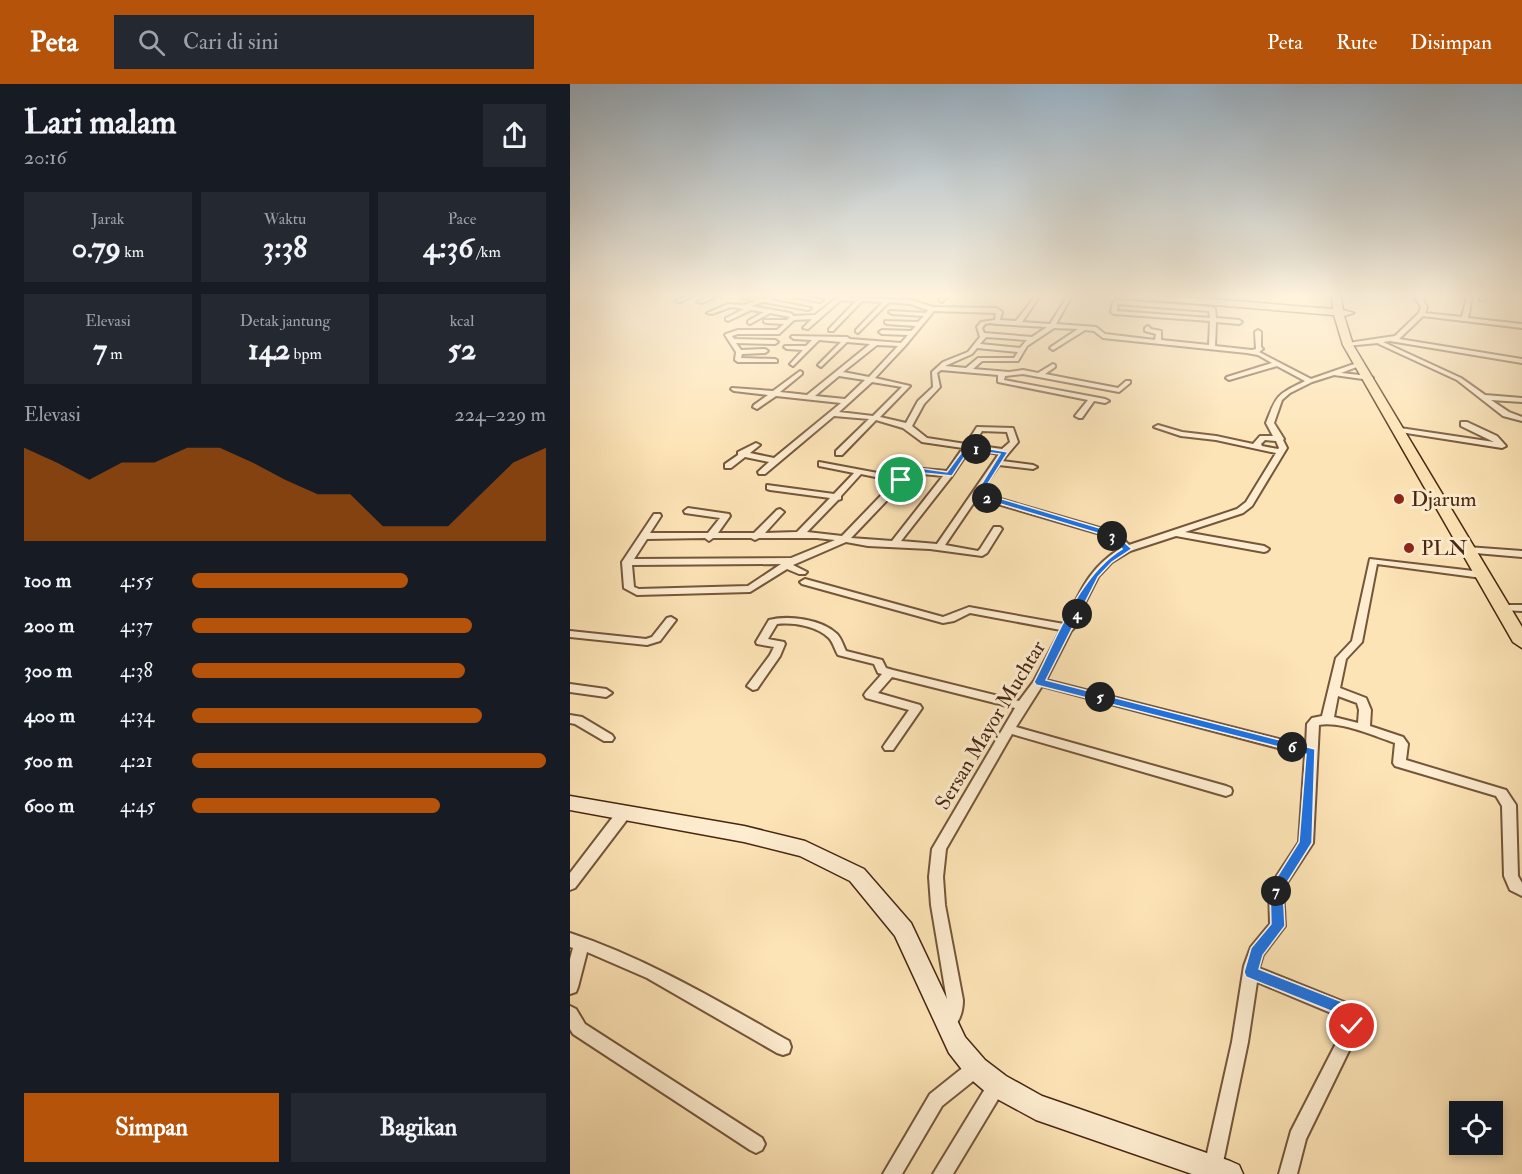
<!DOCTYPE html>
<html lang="id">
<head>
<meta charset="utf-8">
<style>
	:root { --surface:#171b24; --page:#242831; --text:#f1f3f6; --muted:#9ea1a6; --accent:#b45309 }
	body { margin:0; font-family:"IM FELL Double Pica",serif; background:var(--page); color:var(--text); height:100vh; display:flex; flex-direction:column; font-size:22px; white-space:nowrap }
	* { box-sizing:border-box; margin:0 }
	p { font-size:20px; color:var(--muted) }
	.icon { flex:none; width:33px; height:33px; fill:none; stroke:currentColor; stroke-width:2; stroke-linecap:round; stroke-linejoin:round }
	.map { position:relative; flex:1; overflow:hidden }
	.side { display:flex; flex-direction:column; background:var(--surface); width:570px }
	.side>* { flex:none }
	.buttons { position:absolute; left:879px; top:1017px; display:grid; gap:12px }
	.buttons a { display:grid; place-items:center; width:54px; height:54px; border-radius:0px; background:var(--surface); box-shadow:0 3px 9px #0003; font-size:30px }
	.pin { position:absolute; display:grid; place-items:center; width:51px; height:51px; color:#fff; margin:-26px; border:3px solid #fff; border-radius:50%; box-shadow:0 2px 6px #0007 }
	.km { position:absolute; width:30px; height:30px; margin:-15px; border-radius:50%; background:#222; color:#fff; font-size:16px; line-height:30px; text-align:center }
	.round { display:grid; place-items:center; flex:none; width:63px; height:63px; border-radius:0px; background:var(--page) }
	.overview { display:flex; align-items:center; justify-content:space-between; height:102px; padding:0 24px }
	h1 { font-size:33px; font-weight:700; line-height:45px }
	.figures { display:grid; grid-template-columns:repeat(3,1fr); gap:9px; height:102px; padding:6px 24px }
	.figures div { display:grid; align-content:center; border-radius:0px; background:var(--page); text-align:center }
	.figures b { font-size:30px; font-weight:700 }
	.figures small { font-size:16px; font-weight:400 }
	.figures p { font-size:16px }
	.chart { height:168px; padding:12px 24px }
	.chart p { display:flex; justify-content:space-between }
	.chart svg { width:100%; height:108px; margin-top:6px; fill:var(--accent); opacity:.7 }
	.button { display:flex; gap:12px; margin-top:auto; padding:12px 24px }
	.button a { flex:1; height:69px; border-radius:0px; background:var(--accent); color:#fff; font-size:24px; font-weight:700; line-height:69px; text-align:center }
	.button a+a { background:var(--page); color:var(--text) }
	ul { padding:0 24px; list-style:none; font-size:20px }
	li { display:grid; grid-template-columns:96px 72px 1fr; align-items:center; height:45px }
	li i { height:15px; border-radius:8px; background:var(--accent) }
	header { display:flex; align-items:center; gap:36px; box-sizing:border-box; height:84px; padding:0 30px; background:var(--accent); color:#fff }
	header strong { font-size:28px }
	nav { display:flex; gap:33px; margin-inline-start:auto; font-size:21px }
	.search { width:420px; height:54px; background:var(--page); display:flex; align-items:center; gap:15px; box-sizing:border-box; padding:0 21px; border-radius:0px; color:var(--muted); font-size:22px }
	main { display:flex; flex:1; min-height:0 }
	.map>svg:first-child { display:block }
</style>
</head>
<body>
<header>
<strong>Peta</strong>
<div class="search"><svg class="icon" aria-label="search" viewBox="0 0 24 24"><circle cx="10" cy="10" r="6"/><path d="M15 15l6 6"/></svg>Cari di sini</div>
<nav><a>Peta</a><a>Rute</a><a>Disimpan</a></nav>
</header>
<main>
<section class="side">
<div class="overview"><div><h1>Lari malam</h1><p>20:16</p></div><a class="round"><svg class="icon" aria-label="share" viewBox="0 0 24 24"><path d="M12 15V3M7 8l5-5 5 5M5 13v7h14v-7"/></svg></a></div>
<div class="figures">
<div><p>Jarak</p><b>0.79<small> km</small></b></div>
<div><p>Waktu</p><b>3:38</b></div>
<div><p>Pace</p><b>4:36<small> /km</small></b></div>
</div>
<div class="figures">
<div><p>Elevasi</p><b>7<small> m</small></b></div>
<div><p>Detak jantung</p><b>142<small> bpm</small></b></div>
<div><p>kcal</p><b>52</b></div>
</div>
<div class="chart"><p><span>Elevasi</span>224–229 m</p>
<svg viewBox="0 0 160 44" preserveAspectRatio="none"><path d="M0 44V6L10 12L20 19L30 12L40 12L50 6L60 6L70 12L80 19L90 25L100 25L110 38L120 38L130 38L140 25L150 12L160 6V44z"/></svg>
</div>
<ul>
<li><b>100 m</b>4:55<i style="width:61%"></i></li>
<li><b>200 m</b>4:37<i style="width:79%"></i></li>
<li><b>300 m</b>4:38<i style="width:77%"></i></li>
<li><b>400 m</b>4:34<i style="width:82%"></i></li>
<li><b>500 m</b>4:21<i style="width:100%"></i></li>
<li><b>600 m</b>4:45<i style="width:70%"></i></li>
</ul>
<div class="button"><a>Simpan</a><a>Bagikan</a></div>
</section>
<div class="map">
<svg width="952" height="1090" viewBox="0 0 952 1090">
	<rect width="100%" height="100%" fill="#fde4b6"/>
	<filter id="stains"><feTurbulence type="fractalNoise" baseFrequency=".00333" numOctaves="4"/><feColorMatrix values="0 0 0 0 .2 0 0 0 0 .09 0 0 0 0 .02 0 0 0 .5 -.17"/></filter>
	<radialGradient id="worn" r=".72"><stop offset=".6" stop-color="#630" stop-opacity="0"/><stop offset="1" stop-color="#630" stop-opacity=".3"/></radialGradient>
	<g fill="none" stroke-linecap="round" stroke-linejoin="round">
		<g stroke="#74563a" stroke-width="4">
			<g id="street">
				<polygon points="114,213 121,213 110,218 105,217"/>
				<polygon points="139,213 146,213 132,219 127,218"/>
				<path d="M173 213 193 214 204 213 200 216 241 224 238 226 194 218 181 222 220 229 223 231 222 232 245 231 268 213H274L341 216 363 223 426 224 432 228 430 236 446 237 465 213H469L452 238 480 240 497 213H501L486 240 526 243 535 250 585 256 586 250 575 247V244L578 242 581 245 591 247V256L639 261 640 237 544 230 541 228 543 218 546 216 642 223 645 225 646 234 669 236 672 238 669 240 646 238 645 262 682 266 686 265 685 248 688 246 691 248V263L693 265 689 268 741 295 790 278 793 280 792 281 771 289 800 292 803 294 800 296 764 291 742 298 720 309 712 316 704 339 714 355 713 356 717 364 682 422 673 429 615 448 694 462 699 465 697 467 694 468 606 452 560 467 542 478 528 493 503 542 504 544 501 547 476 596 736 662 737 640 742 634 752 632 766 574 782 557 800 475 912 488 917 491 912 494 807 480 792 558 776 575 770 604 796 614 801 626 800 642 833 653 838 660 836 676 936 706 946 721 948 792 952 799V812L940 806 934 792 932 722 926 712 825 682 823 679 825 659C804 652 771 637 749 641L743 759 713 805 715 842 693 871 689 884 789 924 794 936 736 1055 727 1090H709L721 1047 778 936 687 898 678 958 652 1083 648 1090H636L634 1083 662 958 674 882 681 863 700 840 699 804 729 758 735 671 472 602 446 643 656 702 661 704 662 707 661 710 656 712 442 650 376 765 373 793 375 821 393 916C393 928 389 942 377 947L371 944 369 939 377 925V916L361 821 359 793 362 765 445 624 322 593 308 609 350 621 352 624 323 666H315L313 663 315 660 339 626 296 614 294 611 296 608 312 590 308 589 304 580 268 571C265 566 263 558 259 554 247 542 223 538 207 540L198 555 214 558 215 560 210 572 187 605 183 606 177 602 200 571 204 563 187 560 186 558 199 536C218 531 252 535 267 550 271 554 273 561 276 567L312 576 316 584 323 586 449 617 464 597 491 546 400 529 384 537 373 539 232 500 230 498 235 495 373 533 399 523 494 540C511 507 518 485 551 464L546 458 527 449 407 414 375 461 408 467 410 465 424 443H430L432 445 417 469 412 472 360 465 298 462 276 458 223 481 237 488 235 490H229L217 485 180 508 67 511 54 504 52 478 84 430H90L91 432 80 449H138L150 434 115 429 114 427 118 424 159 430 160 432 148 449H184L207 426 210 425 214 428 195 449 227 448 260 414 200 406 197 405V401L264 410 284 389 249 382V378L329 393 341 384 377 387 393 364 352 358 333 344 306 336 272 371H266V367L299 335 264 332 195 390H189L188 388 199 378 175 373 161 384H155V380L168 371V368L186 359 190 361 180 369 204 374 271 319 206 312 187 325 183 323 184 321 198 311 164 307 161 305 162 304 203 307 230 287 232 288V290L210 308 237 311 300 260 277 258 251 283 248 281 271 258 249 256 223 282 220 280 233 266 217 265 214 263 215 262H236L242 256 224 255 221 253 222 252 277 253 280 255 331 259 338 251 312 250 309 248 312 246 341 247 346 242 317 240 315 239V237L348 238 354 232 322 230 319 228 320 227 356 229 358 226 340 220 319 218 288 249 286 248V246L313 218 292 217 263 247H259V245L286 217 271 216 238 245 233 244 242 235 224 236 209 250H168L162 252 164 255 205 256 208 258 205 260 166 259 171 266 195 265 198 267 195 269 172 270 171 274 205 275 207 276V278H168L165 276 166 268 155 251 156 250 168 246H207L214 240 196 239 194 238V236H217L220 233 200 229 180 240 178 239V237L194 228 181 226 158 237 156 236V234L174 225 161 223 142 230 137 229 158 220 174 221 186 217 173 214ZM548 220 639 227 640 234 547 227ZM364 227 426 229 425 236 411 238 407 243 410 253 398 268 373 278 362 288 363 303 348 317 336 339 310 333 340 302 305 294 335 262ZM420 239 427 240 477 243 462 253 414 249 412 244 415 240ZM484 244 508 245 481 263 480 264 483 266 515 246 524 247 533 254 677 269 688 271 702 279 657 293 656 294 659 296 707 282 735 297C707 311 707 310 696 339L703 352H690L683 360 646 352 612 348 588 341 584 343 611 352 646 356 706 369 676 418 667 425 559 461 552 454 533 445 410 409 429 381 463 385 467 383 463 381 432 377 448 358 443 344 407 343 396 360 357 354 342 342 354 320 370 303 367 289 371 286 428 291V298L518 316 505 332 509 334H512L524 317 535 319 539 317 535 315 434 296 435 292 453 290 549 308 560 299V297H556L548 304 475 290 485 283V281L483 280 468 289 453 286 439 288 403 285 412 277H448L457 262ZM416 253 457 256 450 264 410 260ZM307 261 328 262 299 293 273 288ZM407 264 448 268 444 274H408L396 284 375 282 402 270ZM269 292 295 296 275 315 245 312ZM302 298 332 303 303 332 269 328ZM412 347 437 348 440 358 432 365 403 361ZM695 356 706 357 709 364 708 365 692 362 691 360ZM400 365 429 370 367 460 331 457 382 392ZM343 389 373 392 322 457 281 454ZM291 390 325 397 272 452 237 448 268 416 271 415V412ZM135 454 139 457 143 454H181L185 456 189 454H247L265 456 221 474 64 475 77 455ZM211 480 178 502 69 505 64 503 62 481ZM768 612 787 619 789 626 788 639 764 633Z"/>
				<polygon points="223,213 236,213 253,216 250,218"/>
				<polygon points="372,213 377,213 372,218 369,216"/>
				<polygon points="845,213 851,213 857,223 855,229 892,233 897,213 902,213 898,234 952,240 952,244 853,232 829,255 952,275 952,279 820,257 813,258 891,294 915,311 952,314 952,318 921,316 939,328 952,333 952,337 933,332 887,296 809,260 808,259 776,262 776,260 778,259 825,252 849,229 851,223"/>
				<polygon points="913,213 919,213 914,216 910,216 910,214"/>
				<polygon points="891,338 897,338 927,352 936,362 932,364 830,348 826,346 830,344 924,358 891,342"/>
				<polygon points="897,463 952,467 952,473 894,468 892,466 894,464"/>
				<polygon points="932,521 952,521 952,527 928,526 927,524 928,522"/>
				<polygon points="101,533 106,536 90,557 77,561 0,553 0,547 76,555 82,553 97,534"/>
				<polygon points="0,600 36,605 42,609 36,613 0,608"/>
				<polygon points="0,631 12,633 42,651 44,654 42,657 34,657 5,640 0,639"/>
				<polygon points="54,724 59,725 61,729 59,733 5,804 0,806 0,789 49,725"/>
				<path d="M0 849C78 875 148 917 219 957L221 963 219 969 213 971 207 969 77 894 17 868 8 903 6 908 0 910V875L3 864 0 863Z"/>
				<polygon points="0,922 6,925 15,940 192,1054 195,1060 192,1066 186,1069 180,1066 3,950 0,945"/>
				<polygon points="406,976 412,978 415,984 412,990 372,1022 332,1090 313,1090 360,1010 400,978"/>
				<polygon points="427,992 433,995 436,1001 433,1007 383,1090 363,1090 421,995"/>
			</g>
		</g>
		<g stroke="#472611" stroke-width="3">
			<polygon id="secondary" points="0,712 174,742 235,757 294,785 341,839 395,953 415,976 436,992 472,1012 660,1077 669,1081 673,1090 622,1090 466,1036 418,1010 397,992 379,969 325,852 280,797 230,772 174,758 0,726"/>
		</g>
		<g stroke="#472611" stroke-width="3">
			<polygon id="highway" points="579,213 614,213 763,225 762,213 771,213 773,226 784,229 774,232 783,261 952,543 952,564 943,558 773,261 764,231 584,216"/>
		</g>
		<use href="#street" fill="#feedd0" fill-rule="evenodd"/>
		<use href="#secondary" fill="#feedd0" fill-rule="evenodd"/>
		<use href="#highway" fill="#fde4b6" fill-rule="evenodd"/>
	</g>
	<linearGradient id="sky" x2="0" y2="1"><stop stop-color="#97adbe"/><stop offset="0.58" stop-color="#fef3de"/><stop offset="1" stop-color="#fef3de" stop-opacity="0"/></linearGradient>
	<rect width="952" height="365" fill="url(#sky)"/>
	<path fill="#1a73e8" stroke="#fff" stroke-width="1.5" d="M397 361 438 368 412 409 533 445 544 449 562 465 542 478 528 493 476 596 745 665 742 759 713 805 715 842 693 871 689 885 788 924 793 936 787 947 782 949 776 947 774 942 778 934 676 893 674 888 681 864 701 840 700 804 729 758 736 670 466 601 464 598C487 554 509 491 552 465L538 453 527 449 404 412 430 370 399 366 382 392 344 388 333 398 327 396 342 383 377 388Z"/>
	<g fill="#8f2418" stroke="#feedd0" stroke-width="2">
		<circle cx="829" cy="415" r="6"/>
		<circle cx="839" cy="464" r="6"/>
	</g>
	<g text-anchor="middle" stroke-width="6" stroke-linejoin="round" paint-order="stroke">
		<g font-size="21" fill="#472611" stroke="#feedd0" text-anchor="start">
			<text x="841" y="422">Djarum</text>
			<text x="851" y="471">PLN</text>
		</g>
		<g font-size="21" fill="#472611" stroke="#feedd0">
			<text transform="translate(420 641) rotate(-59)" y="7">Sersan Mayor Muchtar</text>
		</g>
	</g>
	<rect width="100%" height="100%" filter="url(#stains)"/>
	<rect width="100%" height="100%" fill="url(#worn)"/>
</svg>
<div class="buttons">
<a><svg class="icon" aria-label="locate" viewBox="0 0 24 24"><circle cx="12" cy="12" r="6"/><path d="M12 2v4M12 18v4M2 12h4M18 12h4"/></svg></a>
</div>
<div class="pin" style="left:331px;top:396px;background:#1e9e55"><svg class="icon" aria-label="arrive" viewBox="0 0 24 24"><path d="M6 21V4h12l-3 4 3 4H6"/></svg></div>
<div class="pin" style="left:782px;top:942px;background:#d93025"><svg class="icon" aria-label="check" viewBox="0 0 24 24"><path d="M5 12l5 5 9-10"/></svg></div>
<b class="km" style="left:406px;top:365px">1</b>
<b class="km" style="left:417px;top:414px">2</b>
<b class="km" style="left:542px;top:452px">3</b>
<b class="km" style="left:507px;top:530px">4</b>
<b class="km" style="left:530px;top:613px">5</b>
<b class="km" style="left:722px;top:663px">6</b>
<b class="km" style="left:706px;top:807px">7</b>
</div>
</main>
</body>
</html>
